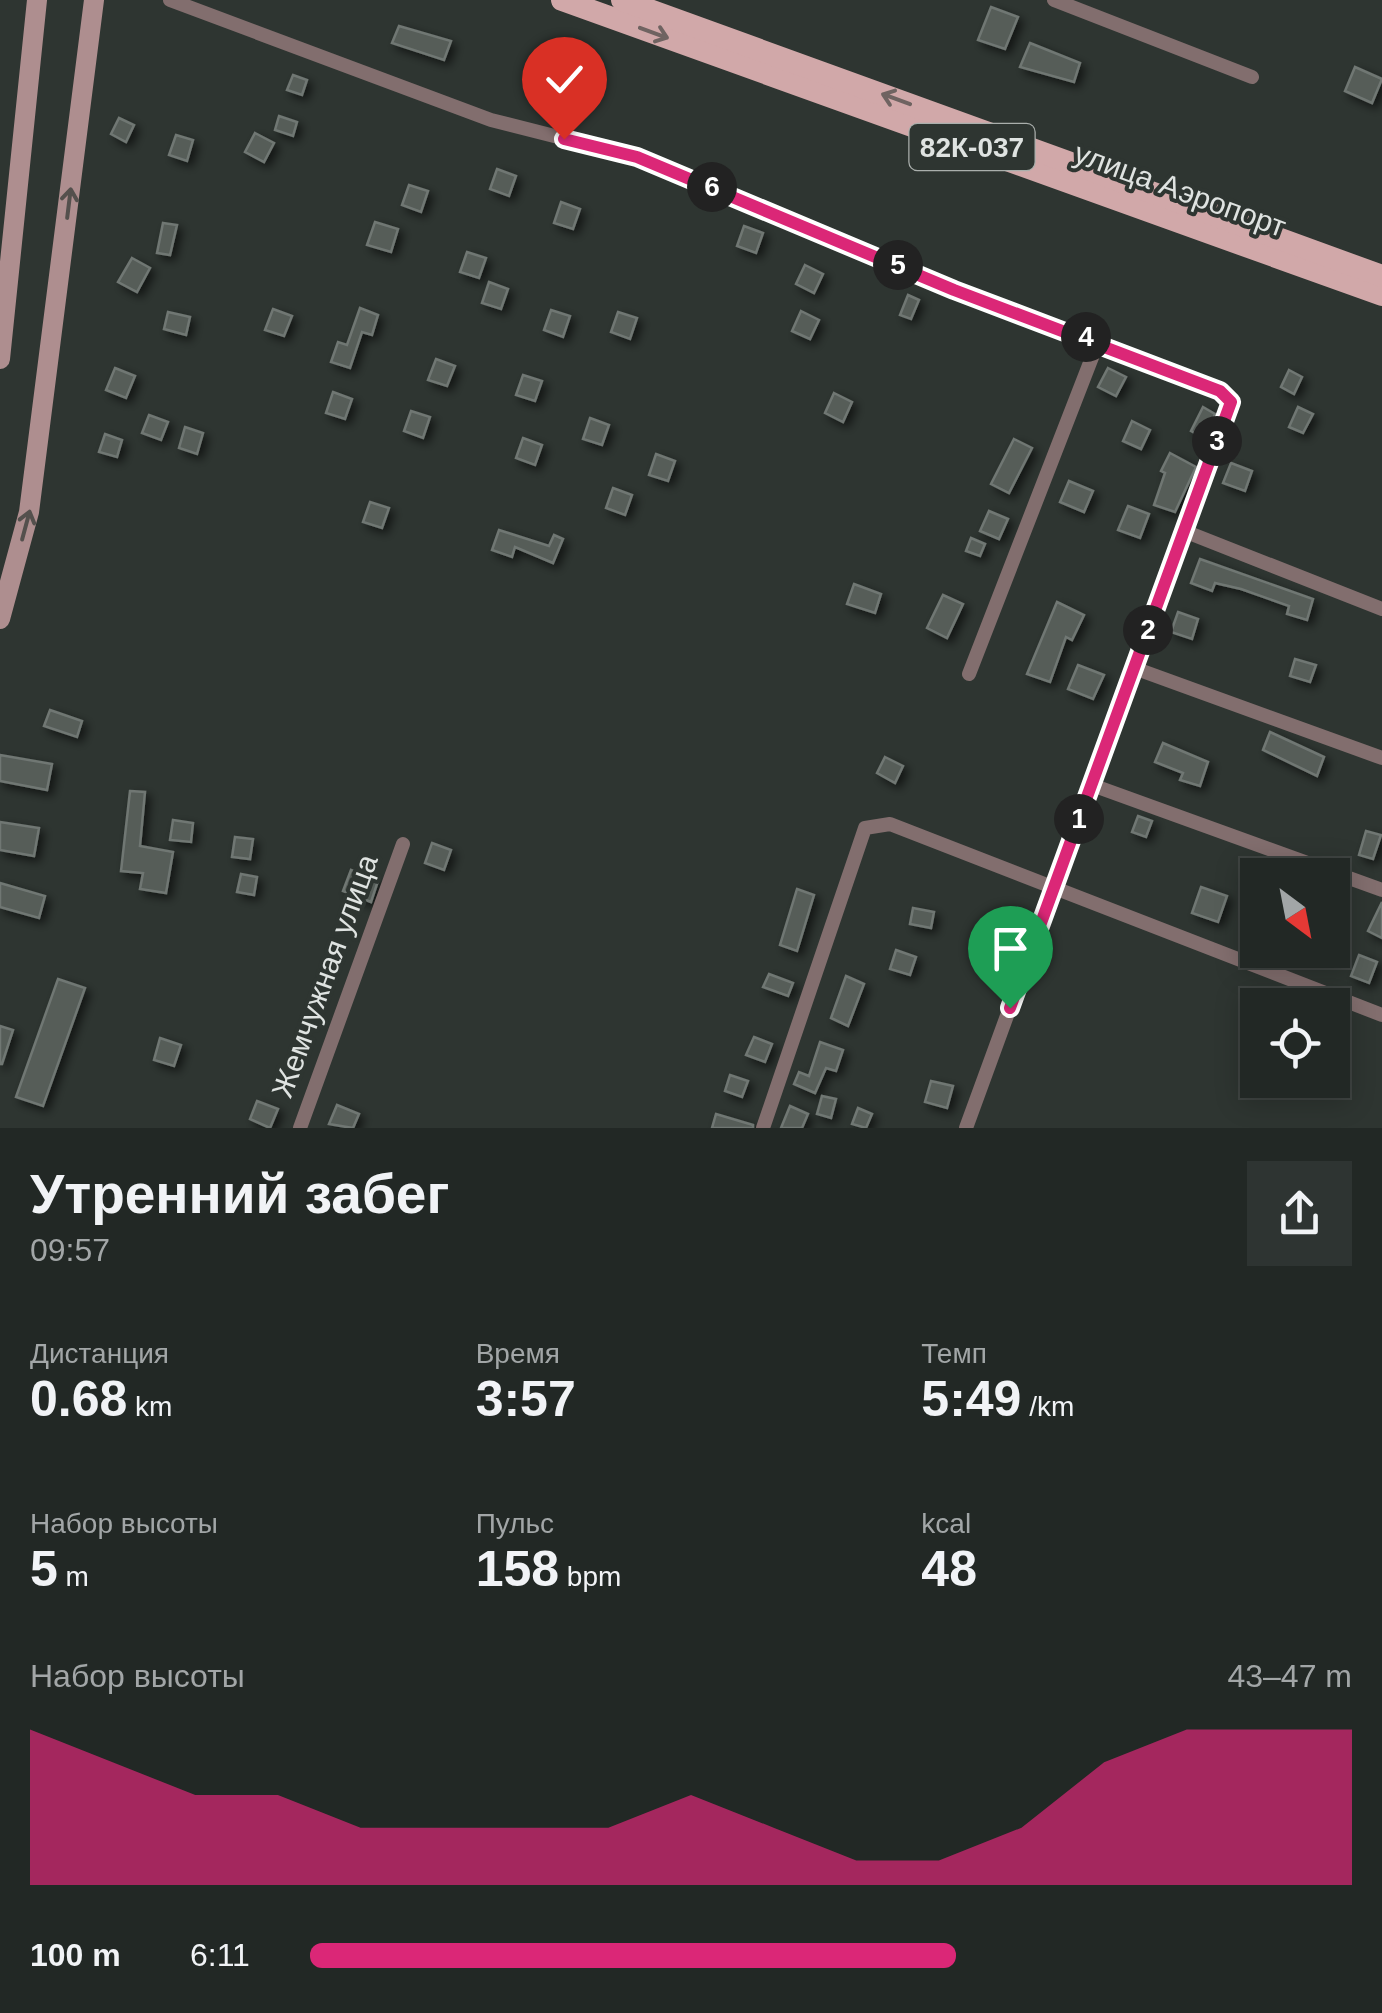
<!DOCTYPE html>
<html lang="ru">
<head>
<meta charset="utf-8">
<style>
	:root { --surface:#222825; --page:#2e3432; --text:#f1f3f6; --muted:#a2a6a7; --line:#3f4442; --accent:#db2777 }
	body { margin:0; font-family:Helvetica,sans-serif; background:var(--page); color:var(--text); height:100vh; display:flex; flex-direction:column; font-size:38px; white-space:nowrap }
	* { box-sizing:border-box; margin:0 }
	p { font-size:32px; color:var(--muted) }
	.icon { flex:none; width:55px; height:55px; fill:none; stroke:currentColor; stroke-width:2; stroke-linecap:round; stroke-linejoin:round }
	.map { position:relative; height:1128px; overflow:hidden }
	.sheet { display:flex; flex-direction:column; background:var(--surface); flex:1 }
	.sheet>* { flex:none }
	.needle { width:65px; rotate:148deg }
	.tools { position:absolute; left:1240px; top:858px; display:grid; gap:20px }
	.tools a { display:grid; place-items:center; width:110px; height:110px; border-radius:0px; background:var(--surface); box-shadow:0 5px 25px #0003,0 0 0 2px var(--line); font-size:50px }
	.pin { position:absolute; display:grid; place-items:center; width:85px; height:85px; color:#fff; margin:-102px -42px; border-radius:50% 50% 50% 0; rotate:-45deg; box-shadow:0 0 10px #0007 }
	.pin .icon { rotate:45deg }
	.km { position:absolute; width:50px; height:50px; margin:-25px; border-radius:50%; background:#222; color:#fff; font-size:28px; line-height:50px; text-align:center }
	.round { display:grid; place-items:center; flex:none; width:105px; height:105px; border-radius:0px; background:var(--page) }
	.head { display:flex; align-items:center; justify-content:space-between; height:170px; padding:0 30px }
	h1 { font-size:55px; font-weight:700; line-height:75px }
	.stats { display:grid; grid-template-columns:repeat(3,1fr); gap:15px; height:170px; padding:10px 30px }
	.stats div { display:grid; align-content:center }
	.stats b { font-size:50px; font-weight:700 }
	.stats small { font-size:28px; font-weight:400 }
	.stats p { font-size:28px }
	.chart { height:280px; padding:20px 30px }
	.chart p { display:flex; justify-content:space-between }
	.chart svg { width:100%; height:180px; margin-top:10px; fill:var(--accent); opacity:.7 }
	ul { padding:0 30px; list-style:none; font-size:32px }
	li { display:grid; grid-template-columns:160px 120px 1fr; align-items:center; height:75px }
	li i { height:25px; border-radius:12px; background:var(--accent) }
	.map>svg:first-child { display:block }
</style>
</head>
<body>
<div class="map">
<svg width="1382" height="1128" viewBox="0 0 1382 1128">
	<defs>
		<filter id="shadow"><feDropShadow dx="4.5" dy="4.5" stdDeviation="5" flood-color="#0009"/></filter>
	</defs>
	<rect width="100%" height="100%" fill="#2e3531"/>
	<g fill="#565d59" stroke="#707773" stroke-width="2.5" filter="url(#shadow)">
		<polygon points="991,7 1018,17 1005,49 978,40"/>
		<polygon points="399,26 451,41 444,60 392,43"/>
		<polygon points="1030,43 1080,63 1074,82 1020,67"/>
		<polygon points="1355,67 1382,79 1372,103 1345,91"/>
		<polygon points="293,75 307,80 302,95 287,90"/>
		<polygon points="279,116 297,122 293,136 275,130"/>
		<polygon points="119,118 134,125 126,142 111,134"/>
		<polygon points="255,133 274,143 264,162 245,152"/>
		<polygon points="176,135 193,140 187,161 169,155"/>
		<polygon points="497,169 516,176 509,196 490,189"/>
		<polygon points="409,185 428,191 421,212 402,205"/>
		<polygon points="561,202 580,209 573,229 554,223"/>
		<polygon points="375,222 398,229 391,252 367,245"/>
		<polygon points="163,223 177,225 170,255 157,253"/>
		<polygon points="744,226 763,233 756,253 737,246"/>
		<polygon points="467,252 486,258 479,278 460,272"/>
		<polygon points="132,258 150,268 137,292 118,282"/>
		<polygon points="805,265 823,274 814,293 796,284"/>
		<polygon points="489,282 508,289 501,309 482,303"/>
		<polygon points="908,295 919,300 911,319 900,315"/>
		<polygon points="360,308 378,315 372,335 362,332 350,368 331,362 338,342 347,345"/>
		<polygon points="273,309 292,316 284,336 265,330"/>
		<polygon points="551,310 570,316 563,337 544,330"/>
		<polygon points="801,311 819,320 810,339 792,331"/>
		<polygon points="168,312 190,317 186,335 164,329"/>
		<polygon points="618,312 637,318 630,339 611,332"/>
		<polygon points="436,359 455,366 447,386 428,380"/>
		<polygon points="115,368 135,376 126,398 106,390"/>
		<polygon points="1108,368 1126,377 1116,396 1098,387"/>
		<polygon points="1289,370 1302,377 1294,394 1281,387"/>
		<polygon points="523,375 542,381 535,401 516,395"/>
		<polygon points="333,392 352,399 345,419 326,413"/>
		<polygon points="834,393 852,402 843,422 825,413"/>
		<polygon points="1203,407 1215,414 1206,439 1191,431"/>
		<polygon points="1298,407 1313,414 1303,433 1289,427"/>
		<polygon points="411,411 430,417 423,438 404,431"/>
		<polygon points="149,415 168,422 161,440 142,433"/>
		<polygon points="590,418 609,425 602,445 583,439"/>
		<polygon points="1132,421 1150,430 1141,449 1123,441"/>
		<polygon points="185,427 203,433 197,454 179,448"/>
		<polygon points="105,434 122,440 117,457 99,452"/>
		<polygon points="523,438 542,445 535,465 516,458"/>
		<polygon points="1014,439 1032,448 1009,493 991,484"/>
		<polygon points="1170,453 1196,467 1175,512 1154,505 1165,473 1161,471"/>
		<polygon points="656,454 675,461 668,481 649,475"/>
		<polygon points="1231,463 1252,471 1245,491 1223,483"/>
		<polygon points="1069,481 1093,491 1084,512 1060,502"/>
		<polygon points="613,488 632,495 625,515 606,508"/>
		<polygon points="370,502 389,508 382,528 363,522"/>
		<polygon points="1128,506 1149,514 1140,538 1118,530"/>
		<polygon points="989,511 1008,519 999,539 980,531"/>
		<polygon points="499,530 549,546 554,535 563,539 553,563 515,547 512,557 492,550"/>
		<polygon points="971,538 985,544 980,556 966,551"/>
		<polygon points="1200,559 1313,599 1307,620 1287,614 1289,606 1241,589 1215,583 1212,591 1191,583"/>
		<polygon points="854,584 881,594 875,613 847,604"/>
		<polygon points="943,595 963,604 947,638 927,628"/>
		<polygon points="1057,602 1084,615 1072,640 1066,637 1050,682 1027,674"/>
		<polygon points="1178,612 1198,619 1192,639 1171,632"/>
		<polygon points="1295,659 1316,665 1310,682 1290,676"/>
		<polygon points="1078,665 1104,675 1093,699 1068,689"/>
		<polygon points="50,710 82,721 77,737 44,726"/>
		<polygon points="1270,732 1324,757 1317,776 1263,750"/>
		<polygon points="1163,743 1208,762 1200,786 1180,780 1183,773 1155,762"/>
		<polygon points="0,755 52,764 47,790 0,781"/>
		<polygon points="885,757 903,766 895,783 877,773"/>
		<polygon points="130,791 145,792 140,846 173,852 166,893 140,889 143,873 121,871"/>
		<polygon points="1138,816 1152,821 1146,837 1132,832"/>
		<polygon points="173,820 193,823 191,842 170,840"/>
		<polygon points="0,822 39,828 34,856 0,850"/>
		<polygon points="1366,831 1381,835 1373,859 1359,855"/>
		<polygon points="235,837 253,839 250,859 232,857"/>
		<polygon points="432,843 451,850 444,870 425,863"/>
		<polygon points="1250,860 1284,875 1258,875 1258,888 1241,881"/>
		<polygon points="351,870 378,881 371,902 343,891"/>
		<polygon points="241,874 257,877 254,895 237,892"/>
		<polygon points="0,883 45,896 39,918 0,907"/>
		<polygon points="1201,887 1227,896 1218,922 1192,913"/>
		<polygon points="797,889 814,895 797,951 780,945"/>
		<polygon points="1382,902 1382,938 1368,931"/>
		<polygon points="913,908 934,912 931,928 910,924"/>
		<polygon points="896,950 916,957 910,975 890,969"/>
		<polygon points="1359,955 1377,962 1369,983 1351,976"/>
		<polygon points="769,974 793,983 788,996 763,987"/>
		<polygon points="846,976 864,984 848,1026 831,1018"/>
		<polygon points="58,979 85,988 43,1106 16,1097"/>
		<polygon points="0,1026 13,1030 2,1064 0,1064"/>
		<polygon points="754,1037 772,1044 765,1062 746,1055"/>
		<polygon points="160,1038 181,1045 174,1066 154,1060"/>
		<polygon points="820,1042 843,1050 836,1071 826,1068 815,1093 794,1084 799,1072 809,1076"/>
		<polygon points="730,1075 748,1081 742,1097 725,1091"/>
		<polygon points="931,1081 953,1086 947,1108 925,1102"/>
		<polygon points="822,1096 836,1099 831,1118 817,1114"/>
		<polygon points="257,1101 278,1109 270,1128 250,1119"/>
		<polygon points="337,1105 359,1114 353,1128 329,1124"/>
		<polygon points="790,1106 808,1114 802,1128 781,1128"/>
		<polygon points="858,1108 872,1114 866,1128 852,1124"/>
		<polygon points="716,1114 753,1125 753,1128 712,1128"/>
	</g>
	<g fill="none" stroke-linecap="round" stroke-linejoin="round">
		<g stroke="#826e6e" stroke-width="14">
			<polyline points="170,0 491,120 637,157 955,290 1220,391 1231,402 966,1128"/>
			<polyline points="1054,0 1252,77"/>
			<polyline points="1184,531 1382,609"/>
			<polyline points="1134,668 1382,758"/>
			<polyline points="969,674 1098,342"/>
			<polyline points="1092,785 1382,890"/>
			<polyline points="300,1128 403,844"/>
			<polyline points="763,1128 865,828 890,824 1382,1015"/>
		</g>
		<g stroke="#ae8e8f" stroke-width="20">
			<polyline points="0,359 37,0"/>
			<polyline points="0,619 29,512 94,0"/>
		</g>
		<g stroke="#d1a8a9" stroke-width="22">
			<polyline points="562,0 1382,295"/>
			<polyline points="622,0 1382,276"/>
		</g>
	</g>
	<defs><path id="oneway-shaft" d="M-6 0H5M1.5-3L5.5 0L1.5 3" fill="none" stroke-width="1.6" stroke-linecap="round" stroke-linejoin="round" transform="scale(2.5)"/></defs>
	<g stroke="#6f6361">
		<use href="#oneway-shaft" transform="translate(654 33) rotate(20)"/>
		<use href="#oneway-shaft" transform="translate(896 99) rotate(-160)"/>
	</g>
	<g stroke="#54504d">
		<use href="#oneway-shaft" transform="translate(69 203) rotate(-83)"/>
		<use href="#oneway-shaft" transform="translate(26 525) rotate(-75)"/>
	</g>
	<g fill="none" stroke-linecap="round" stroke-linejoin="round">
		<g stroke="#fff" stroke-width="20">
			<polyline id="route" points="564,139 637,157 954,290 1220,391 1231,402 1010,1008"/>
		</g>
		<use href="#route" stroke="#db2777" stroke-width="12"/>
	</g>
	<g text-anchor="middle" stroke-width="8" stroke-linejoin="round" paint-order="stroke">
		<rect fill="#2e3531" stroke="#aaafac" stroke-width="2.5" x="909.5" y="124" width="125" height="46" rx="8"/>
		<g font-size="28" font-weight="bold" fill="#dfe3e1">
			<text x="972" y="157">82К-037</text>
		</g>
		<g font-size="30" fill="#dfe3e1" stroke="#2e3531">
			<text transform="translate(1180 190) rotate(20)" y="10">улица Аэропорт</text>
			<text transform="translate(325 976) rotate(-70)" y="10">Жемчужная улица</text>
		</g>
	</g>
</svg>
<div class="tools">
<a><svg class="needle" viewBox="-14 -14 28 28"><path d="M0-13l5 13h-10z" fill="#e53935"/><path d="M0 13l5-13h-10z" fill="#a2a6a7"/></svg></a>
<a><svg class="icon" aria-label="locate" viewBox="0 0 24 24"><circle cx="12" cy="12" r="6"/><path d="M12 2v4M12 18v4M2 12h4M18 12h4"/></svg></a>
</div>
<div class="pin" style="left:1010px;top:1008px;background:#1e9e55"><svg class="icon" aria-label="arrive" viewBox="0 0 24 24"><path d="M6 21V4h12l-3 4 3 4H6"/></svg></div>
<div class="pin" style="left:564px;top:139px;background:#d93025"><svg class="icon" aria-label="check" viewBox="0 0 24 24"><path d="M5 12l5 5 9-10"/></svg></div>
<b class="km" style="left:1079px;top:819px">1</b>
<b class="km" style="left:1148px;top:630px">2</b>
<b class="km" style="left:1217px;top:441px">3</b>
<b class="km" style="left:1086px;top:337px">4</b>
<b class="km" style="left:898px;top:265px">5</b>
<b class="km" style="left:712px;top:187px">6</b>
</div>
<section class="sheet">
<div class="head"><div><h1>Утренний забег</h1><p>09:57</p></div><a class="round"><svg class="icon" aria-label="share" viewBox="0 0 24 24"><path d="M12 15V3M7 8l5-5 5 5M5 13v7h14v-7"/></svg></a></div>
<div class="stats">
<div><p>Дистанция</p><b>0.68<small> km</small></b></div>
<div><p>Время</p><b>3:57</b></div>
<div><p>Темп</p><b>5:49<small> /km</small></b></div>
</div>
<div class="stats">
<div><p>Набор высоты</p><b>5<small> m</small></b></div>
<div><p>Пульс</p><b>158<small> bpm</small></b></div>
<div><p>kcal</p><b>48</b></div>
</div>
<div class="chart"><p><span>Набор высоты</span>43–47 m</p>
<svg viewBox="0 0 160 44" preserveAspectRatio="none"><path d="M0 44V6L10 14L20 22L30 22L40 30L50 30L60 30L70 30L80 22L90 30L100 38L110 38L120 30L130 14L140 6L150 6L160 6V44z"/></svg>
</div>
<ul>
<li><b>100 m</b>6:11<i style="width:62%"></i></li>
</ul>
</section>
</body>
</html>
